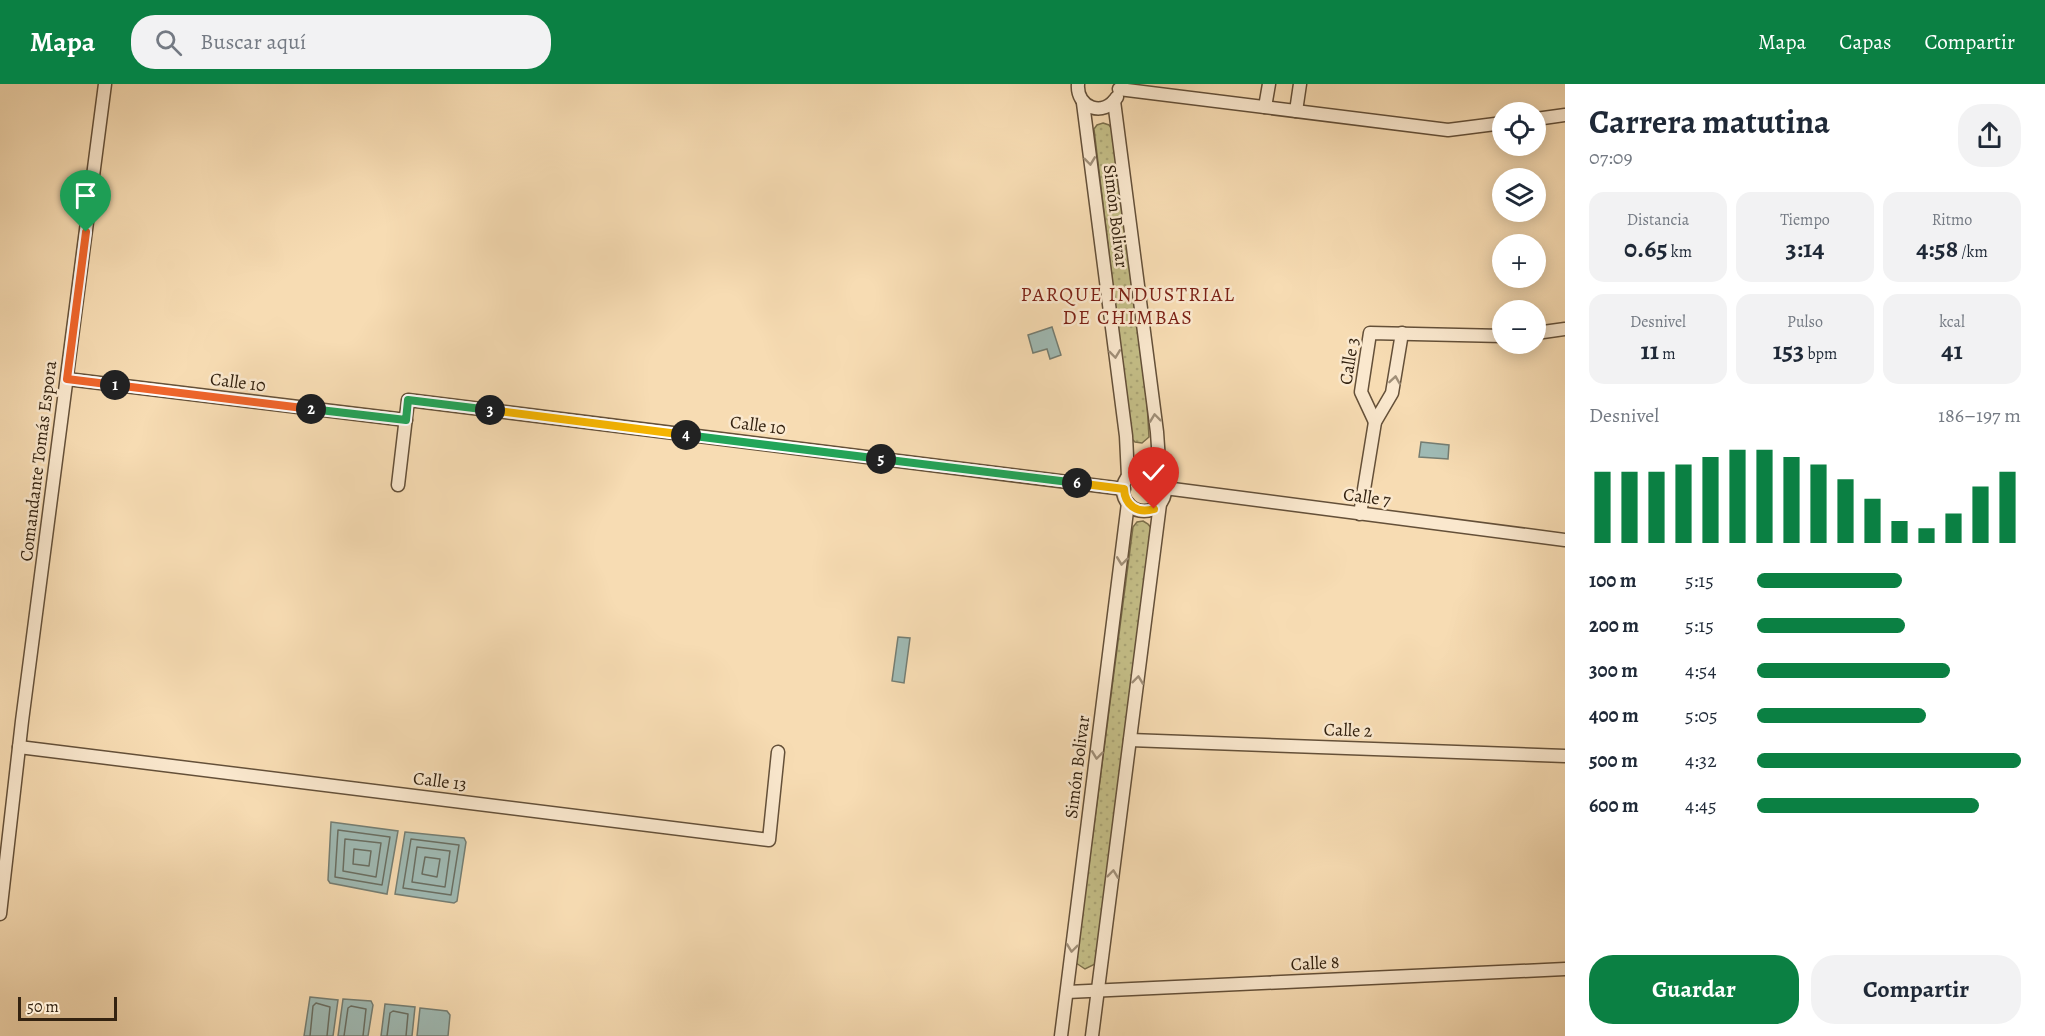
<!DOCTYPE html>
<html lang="es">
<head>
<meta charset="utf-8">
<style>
	:root { --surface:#fff; --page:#f2f2f3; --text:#1f2937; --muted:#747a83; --accent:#0b8043 }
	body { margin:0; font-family:Alegreya,serif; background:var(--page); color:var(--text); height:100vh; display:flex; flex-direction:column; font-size:22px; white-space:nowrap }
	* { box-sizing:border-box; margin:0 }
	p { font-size:20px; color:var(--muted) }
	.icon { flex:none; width:33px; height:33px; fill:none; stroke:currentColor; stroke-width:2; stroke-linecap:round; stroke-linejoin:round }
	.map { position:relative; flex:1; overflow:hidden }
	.side { display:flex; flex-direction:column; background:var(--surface); width:480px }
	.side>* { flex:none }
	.fabs { position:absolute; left:1492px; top:18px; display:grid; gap:12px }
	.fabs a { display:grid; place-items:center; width:54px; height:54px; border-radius:50%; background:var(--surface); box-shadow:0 3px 15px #0003; font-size:30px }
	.scale { position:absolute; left:18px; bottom:15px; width:99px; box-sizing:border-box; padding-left:6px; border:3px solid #332210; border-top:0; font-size:16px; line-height:21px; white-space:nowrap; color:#332210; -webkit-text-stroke:4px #fae8ce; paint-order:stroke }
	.pin { position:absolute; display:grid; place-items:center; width:51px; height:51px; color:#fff; margin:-62px -26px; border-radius:50% 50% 50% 0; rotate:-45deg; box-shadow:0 0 6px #0007 }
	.pin .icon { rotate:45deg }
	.km { position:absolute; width:30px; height:30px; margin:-15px; border-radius:50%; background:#222; color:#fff; font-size:16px; line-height:30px; text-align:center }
	.round { display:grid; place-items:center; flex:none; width:63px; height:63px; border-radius:24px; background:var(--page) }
	.overview { display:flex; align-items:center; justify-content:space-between; height:102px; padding:0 24px }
	h1 { font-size:33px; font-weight:600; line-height:45px }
	.stats { display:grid; grid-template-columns:repeat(3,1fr); gap:9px; height:102px; padding:6px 24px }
	.stats div { display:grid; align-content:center; border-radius:15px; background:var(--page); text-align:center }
	.stats b { font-size:26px; font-weight:600 }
	.stats small { font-size:16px; font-weight:400 }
	.stats p { font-size:16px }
	.chart { height:168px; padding:12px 24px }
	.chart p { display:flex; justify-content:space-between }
	.chart svg { width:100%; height:108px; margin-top:6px; stroke:var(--accent); stroke-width:6 }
	.cta { display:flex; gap:12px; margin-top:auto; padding:12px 24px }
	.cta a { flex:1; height:69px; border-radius:24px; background:var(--accent); color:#fff; font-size:24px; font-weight:600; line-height:69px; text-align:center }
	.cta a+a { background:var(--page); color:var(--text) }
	ul { padding:0 24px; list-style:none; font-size:20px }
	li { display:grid; grid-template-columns:96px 72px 1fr; align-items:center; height:45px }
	li i { height:15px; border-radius:8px; background:var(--accent) }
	header { display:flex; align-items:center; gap:36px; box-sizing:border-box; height:84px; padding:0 30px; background:var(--accent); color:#fff }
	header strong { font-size:28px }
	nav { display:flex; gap:33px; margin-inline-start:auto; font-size:21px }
	.search { width:420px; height:54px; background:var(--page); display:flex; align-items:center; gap:15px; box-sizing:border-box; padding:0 21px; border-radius:24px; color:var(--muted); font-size:22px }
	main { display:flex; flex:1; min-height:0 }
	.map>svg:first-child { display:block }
</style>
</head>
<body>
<header>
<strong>Mapa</strong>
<div class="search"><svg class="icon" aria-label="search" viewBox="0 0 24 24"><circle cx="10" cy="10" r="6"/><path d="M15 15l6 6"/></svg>Buscar aquí</div>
<nav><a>Mapa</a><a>Capas</a><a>Compartir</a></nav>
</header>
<main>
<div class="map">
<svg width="1565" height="952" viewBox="0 0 1565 952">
	<defs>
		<pattern id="grass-dots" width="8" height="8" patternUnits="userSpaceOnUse" patternTransform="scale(1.5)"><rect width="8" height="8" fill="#c4be87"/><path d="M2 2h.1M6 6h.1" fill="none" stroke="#a9a374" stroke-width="1.8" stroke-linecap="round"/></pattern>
	</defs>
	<rect width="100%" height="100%" fill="#f7dcb3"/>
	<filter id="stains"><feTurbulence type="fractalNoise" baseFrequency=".00333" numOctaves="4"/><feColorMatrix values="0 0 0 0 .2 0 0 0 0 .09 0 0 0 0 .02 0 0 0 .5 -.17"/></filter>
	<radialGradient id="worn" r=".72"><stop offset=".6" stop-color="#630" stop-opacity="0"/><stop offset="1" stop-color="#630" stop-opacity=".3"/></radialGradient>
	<g fill="url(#grass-dots)" stroke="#7c704c" stroke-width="1.5">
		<polygon points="1103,39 1109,41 1112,45 1147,319 1149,353 1142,359 1135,358 1131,354 1094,45 1097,41"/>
		<polygon points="1143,437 1148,440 1152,445 1095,880 1085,885 1076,879 1133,443 1137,438"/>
	</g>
	<g fill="#9fbab4" stroke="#747d72" stroke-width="1.5">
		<polygon points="1052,243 1061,271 1050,275 1047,265 1033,269 1028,251"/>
		<polygon points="1421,358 1449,361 1448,375 1419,373"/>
		<polygon points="898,553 910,554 904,599 892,597"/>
		<polygon points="331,738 398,747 387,810 330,799 328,796"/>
		<polygon points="405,748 464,754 466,758 457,817 454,819 395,810"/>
		<polygon points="310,913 338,916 333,952 304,952"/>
		<polygon points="343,915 371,917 373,921 368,952 338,952"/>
		<polygon points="385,920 415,923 412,952 381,952"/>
		<polygon points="420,924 447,927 450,931 448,952 417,952"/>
	</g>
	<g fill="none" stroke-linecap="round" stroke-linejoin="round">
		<g stroke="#696e62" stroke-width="1.5">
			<polygon points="338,746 390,753 382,801 335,793"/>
			<polygon points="345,755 381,759 376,793 343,787"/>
			<polygon points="411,755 459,761 451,811 403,804"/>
			<polygon points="417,763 450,767 445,803 412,798"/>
			<polygon points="354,765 371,767 369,782 353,780"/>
			<polygon points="425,773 440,775 437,793 422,790"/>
			<polyline points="310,952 313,922 316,919 330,923 327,952"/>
			<polyline points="344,952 348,924 351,922 366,925 363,952"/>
			<polyline points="387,952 390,929 393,927 408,930 406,952"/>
		</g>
		<g stroke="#645039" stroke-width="15">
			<g id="minor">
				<path d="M1078 0C1076 24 1104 34 1117 13"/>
				<polyline points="1119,5 1448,46 1503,39"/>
				<polyline points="1114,17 1157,348 1160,392"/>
				<polyline points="1083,19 1126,352 1128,393"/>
				<polyline points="1265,23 1269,0"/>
				<polyline points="1296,27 1300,0"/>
				<polyline points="1536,35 1565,31"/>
				<polyline points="1536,249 1565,245"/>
				<polyline points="67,295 406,336"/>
				<polyline points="1375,338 1361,308 1370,249 1503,252"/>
				<circle cx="1144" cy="406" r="21"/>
				<polyline points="398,401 408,316 1124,405"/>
				<polyline points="1165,404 1565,456"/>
				<polyline points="1360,430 1375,338 1392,309 1402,249"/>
				<polyline points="1130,656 1565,672"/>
				<polyline points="19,663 769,756 778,668"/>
				<polyline points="0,830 22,637 105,0"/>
				<polyline points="1067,908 1565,885"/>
				<polyline points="1061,952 1128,419"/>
				<polyline points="1092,952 1160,420"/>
			</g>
		</g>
		<use href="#minor" stroke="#fae8ce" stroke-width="12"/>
	</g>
	<defs><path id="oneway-chevron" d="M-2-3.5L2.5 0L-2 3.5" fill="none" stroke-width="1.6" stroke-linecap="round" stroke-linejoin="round" transform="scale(1.5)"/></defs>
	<g stroke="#a08f78">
		<use href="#oneway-chevron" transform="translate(1090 77) rotate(83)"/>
		<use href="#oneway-chevron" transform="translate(1115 270) rotate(83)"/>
		<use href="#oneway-chevron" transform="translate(1395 296) rotate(-81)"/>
		<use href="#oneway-chevron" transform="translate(1155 334) rotate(-97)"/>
		<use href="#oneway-chevron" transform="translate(1122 477) rotate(97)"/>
		<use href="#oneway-chevron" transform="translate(1138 596) rotate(-83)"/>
		<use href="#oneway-chevron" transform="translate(1097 671) rotate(97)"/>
		<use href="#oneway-chevron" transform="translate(1113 790) rotate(-83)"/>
		<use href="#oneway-chevron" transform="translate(1072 864) rotate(97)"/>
	</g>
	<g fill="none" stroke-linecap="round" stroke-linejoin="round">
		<g stroke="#fff" stroke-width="12">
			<polyline id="split-1" points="86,148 67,295 115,301"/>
		</g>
		<g stroke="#fff" stroke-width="12">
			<polyline id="split-2" points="115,301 311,325"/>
		</g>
		<g stroke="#fff" stroke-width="12">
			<polyline id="split-3" points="311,325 406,336 408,316 490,326"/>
		</g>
		<g stroke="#fff" stroke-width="12">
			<polyline id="split-4" points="490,326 686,351"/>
		</g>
		<g stroke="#fff" stroke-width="12">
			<polyline id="split-5" points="686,351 881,375"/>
		</g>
		<g stroke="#fff" stroke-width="12">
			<polyline id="split-6" points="881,375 1077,399"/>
		</g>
		<g stroke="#fff" stroke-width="12">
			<path id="split-7" d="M1077 399 1124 405C1125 422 1138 430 1154 425"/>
		</g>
		<use href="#split-1" stroke="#f0652b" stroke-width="8"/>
		<use href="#split-2" stroke="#f0652b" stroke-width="8"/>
		<use href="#split-3" stroke="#22a559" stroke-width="8"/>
		<use href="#split-4" stroke="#f5b400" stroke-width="8"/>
		<use href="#split-5" stroke="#22a559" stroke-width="8"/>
		<use href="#split-6" stroke="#22a559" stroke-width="8"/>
		<use href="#split-7" stroke="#f5b400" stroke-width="8"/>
	</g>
	<g text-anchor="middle" stroke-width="5" stroke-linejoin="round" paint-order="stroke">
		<g font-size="18" fill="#332210" stroke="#fae8ce">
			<text transform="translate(1116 132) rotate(83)" y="6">Simón Bolivar</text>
			<text transform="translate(1349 277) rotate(-81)" y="6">Calle 3</text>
			<text transform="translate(238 298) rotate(7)" y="6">Calle 10</text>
			<text transform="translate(758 341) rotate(7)" y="6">Calle 10</text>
			<text transform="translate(38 377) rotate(-83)" y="6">Comandante Tomás Espora</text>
			<text transform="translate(1367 413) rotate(8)" y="6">Calle 7</text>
			<text transform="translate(1348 646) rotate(2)" y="6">Calle 2</text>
			<text transform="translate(1077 683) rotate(-83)" y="6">Simón Bolivar</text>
			<text transform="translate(440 697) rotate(7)" y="6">Calle 13</text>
			<text transform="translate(1315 879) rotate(-3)" y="6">Calle 8</text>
		</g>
		<g font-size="20" letter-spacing="1.5" fill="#7a1f14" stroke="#fae8ce">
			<text x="1128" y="217">PARQUE INDUSTRIAL<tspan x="1128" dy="23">DE CHIMBAS</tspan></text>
		</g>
	</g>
	<rect width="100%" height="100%" filter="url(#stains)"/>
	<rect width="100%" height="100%" fill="url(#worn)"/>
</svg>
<div class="fabs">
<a><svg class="icon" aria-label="locate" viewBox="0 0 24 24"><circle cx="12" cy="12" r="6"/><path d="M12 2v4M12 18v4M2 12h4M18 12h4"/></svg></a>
<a><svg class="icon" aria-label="layers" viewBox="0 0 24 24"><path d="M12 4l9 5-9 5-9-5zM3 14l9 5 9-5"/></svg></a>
<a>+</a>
<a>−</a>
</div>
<div class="scale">50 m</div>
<div class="pin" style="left:86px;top:148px;background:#1e9e55"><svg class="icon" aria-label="arrive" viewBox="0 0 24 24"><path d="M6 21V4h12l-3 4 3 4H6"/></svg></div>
<div class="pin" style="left:1154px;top:425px;background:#d93025"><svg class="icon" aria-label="check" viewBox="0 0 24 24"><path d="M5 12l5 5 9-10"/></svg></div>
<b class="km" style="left:115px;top:301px">1</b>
<b class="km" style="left:311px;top:325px">2</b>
<b class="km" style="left:490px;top:326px">3</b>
<b class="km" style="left:686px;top:351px">4</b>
<b class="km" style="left:881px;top:375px">5</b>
<b class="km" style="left:1077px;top:399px">6</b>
</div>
<section class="side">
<div class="overview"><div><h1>Carrera matutina</h1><p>07:09</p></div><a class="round"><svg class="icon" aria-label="share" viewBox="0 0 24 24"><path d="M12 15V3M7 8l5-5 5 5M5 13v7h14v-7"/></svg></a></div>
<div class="stats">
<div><p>Distancia</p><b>0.65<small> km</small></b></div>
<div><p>Tiempo</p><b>3:14</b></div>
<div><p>Ritmo</p><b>4:58<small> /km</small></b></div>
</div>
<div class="stats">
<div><p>Desnivel</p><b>11<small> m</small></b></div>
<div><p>Pulso</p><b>153<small> bpm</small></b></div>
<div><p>kcal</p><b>41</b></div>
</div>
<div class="chart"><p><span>Desnivel</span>186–197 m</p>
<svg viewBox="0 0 160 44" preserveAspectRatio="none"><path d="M5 44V15M15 44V15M25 44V15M35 44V12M45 44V9M55 44V6M65 44V6M75 44V9M85 44V12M95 44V18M105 44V26M115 44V35M125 44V38M135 44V32M145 44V21M155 44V15"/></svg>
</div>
<ul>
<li><b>100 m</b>5:15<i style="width:55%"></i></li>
<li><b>200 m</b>5:15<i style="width:56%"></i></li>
<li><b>300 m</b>4:54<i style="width:73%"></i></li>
<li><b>400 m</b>5:05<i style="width:64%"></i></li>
<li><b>500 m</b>4:32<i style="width:100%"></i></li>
<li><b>600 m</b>4:45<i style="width:84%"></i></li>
</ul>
<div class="cta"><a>Guardar</a><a>Compartir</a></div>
</section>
</main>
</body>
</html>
